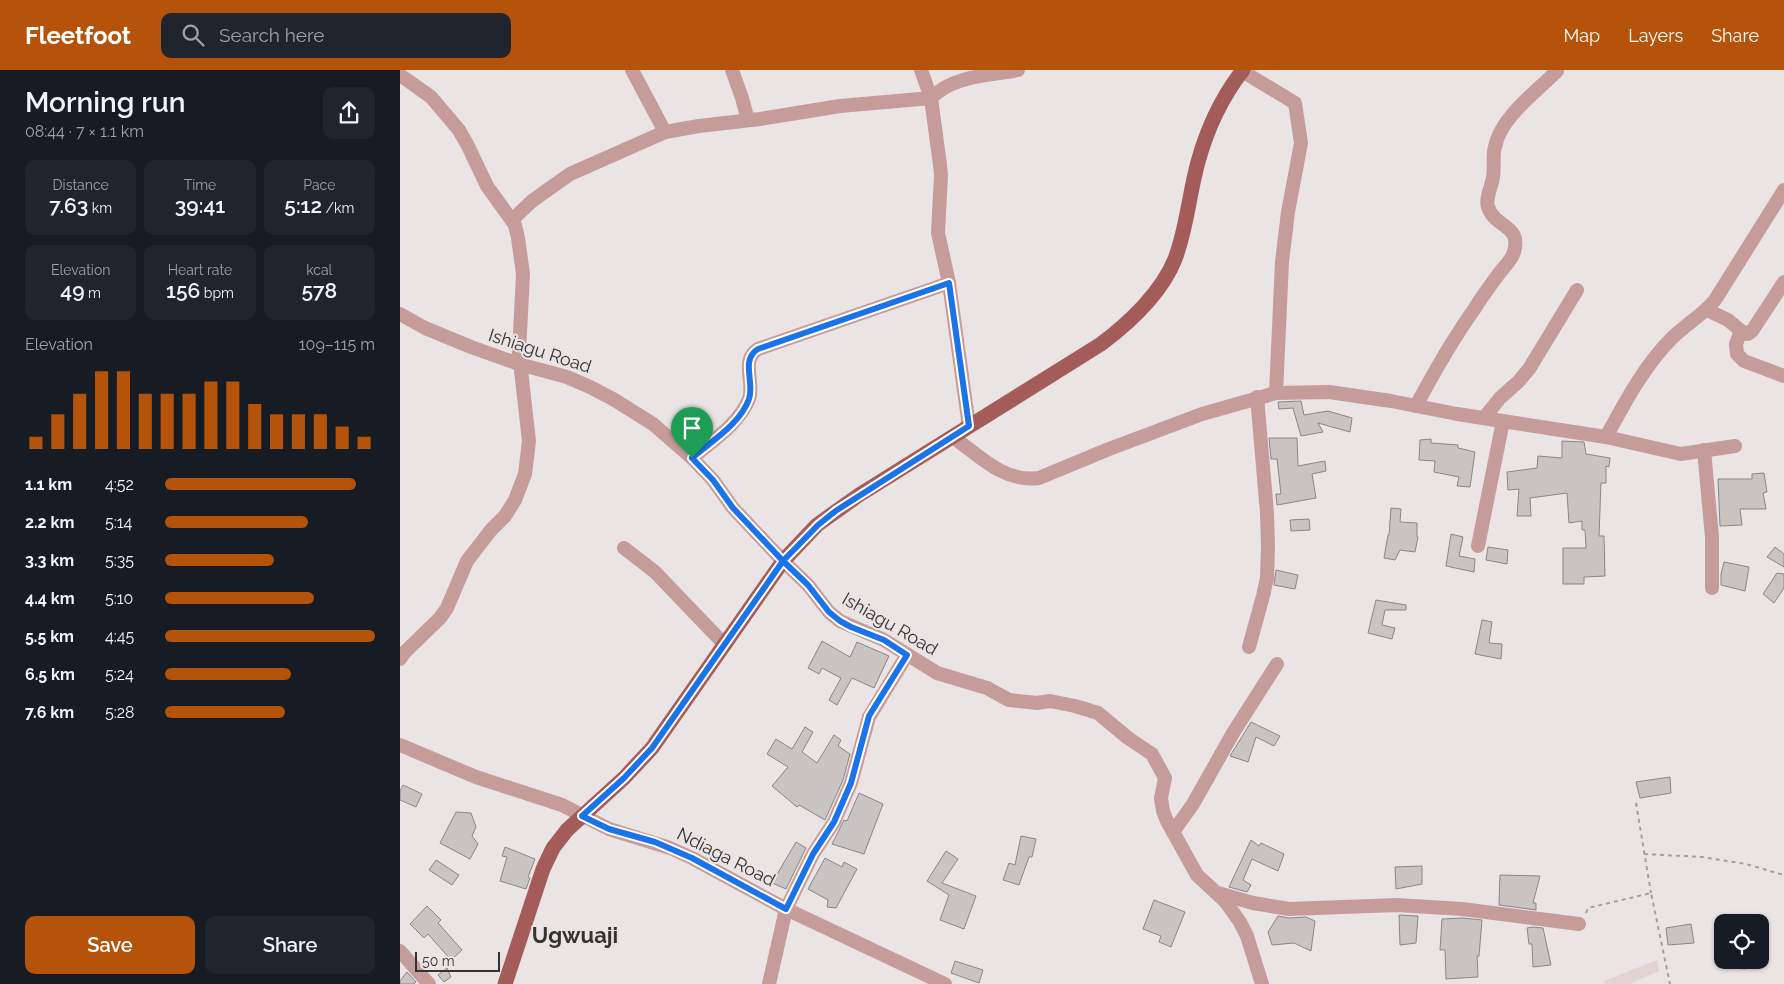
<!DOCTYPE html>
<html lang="en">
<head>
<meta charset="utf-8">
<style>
	:root { --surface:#171b24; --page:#20242c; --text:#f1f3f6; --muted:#9ea1a6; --accent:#b45309 }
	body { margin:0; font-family:Raleway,sans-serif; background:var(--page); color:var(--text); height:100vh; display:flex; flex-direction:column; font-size:19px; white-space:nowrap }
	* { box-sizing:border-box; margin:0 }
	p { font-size:16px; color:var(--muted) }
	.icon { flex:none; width:28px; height:28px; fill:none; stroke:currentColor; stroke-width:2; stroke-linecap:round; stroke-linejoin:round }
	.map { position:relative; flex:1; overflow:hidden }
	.side { display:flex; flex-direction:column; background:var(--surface); width:400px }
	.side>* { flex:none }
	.fabs { position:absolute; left:1314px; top:844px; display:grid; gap:10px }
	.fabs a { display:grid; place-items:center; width:55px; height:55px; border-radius:10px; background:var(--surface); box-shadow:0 1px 4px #0004; font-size:25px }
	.scale { position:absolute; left:15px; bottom:12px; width:85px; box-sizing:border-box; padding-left:5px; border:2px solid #353332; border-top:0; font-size:14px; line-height:18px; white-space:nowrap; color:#353332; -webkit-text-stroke:4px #ebe4e4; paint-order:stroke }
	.pin { position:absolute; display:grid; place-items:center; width:42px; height:42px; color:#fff; margin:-51px -21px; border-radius:50% 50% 50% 0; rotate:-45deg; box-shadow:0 0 5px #0007 }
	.pin .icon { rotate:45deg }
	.round { display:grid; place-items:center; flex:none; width:52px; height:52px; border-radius:10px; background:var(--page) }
	.overview { display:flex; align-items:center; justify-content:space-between; height:85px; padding:0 25px }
	h1 { font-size:28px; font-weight:600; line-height:38px }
	.stats { display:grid; grid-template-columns:repeat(3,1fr); gap:8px; height:85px; padding:5px 25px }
	.stats div { display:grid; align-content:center; border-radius:10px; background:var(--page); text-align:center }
	.stats b { font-size:21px; font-weight:600 }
	.stats small { font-size:14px; font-weight:400 }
	.stats p { font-size:14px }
	.chart { height:140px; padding:10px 25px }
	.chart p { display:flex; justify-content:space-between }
	.chart svg { width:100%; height:90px; margin-top:5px; stroke:var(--accent); stroke-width:6 }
	.primary-button { display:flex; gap:10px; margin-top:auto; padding:10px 25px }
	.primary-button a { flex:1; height:58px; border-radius:10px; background:var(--accent); color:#fff; font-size:20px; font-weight:600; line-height:58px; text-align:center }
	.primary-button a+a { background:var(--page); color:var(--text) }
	ul { padding:0 25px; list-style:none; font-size:16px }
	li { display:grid; grid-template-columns:80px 60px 1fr; align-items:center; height:38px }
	li i { height:12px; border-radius:6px; background:var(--accent) }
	header { display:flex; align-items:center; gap:30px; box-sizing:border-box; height:70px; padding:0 25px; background:var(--accent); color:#fff }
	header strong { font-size:24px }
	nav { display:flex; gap:28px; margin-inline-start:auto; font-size:18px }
	.search { width:350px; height:45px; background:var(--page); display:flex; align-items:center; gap:12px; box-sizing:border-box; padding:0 18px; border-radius:10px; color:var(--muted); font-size:19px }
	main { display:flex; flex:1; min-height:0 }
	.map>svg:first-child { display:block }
</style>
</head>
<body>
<header>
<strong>Fleetfoot</strong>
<div class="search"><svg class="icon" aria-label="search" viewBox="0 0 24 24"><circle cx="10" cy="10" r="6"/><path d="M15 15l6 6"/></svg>Search here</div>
<nav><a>Map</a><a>Layers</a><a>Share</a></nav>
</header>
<main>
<section class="side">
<div class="overview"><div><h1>Morning run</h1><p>08:44 · 7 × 1.1 km</p></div><a class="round"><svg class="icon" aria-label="share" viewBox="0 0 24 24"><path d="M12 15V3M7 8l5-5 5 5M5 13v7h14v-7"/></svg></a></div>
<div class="stats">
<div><p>Distance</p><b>7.63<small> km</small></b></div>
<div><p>Time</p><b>39:41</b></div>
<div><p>Pace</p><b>5:12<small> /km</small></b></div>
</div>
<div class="stats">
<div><p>Elevation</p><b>49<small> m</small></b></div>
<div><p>Heart rate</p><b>156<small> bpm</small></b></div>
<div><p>kcal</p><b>578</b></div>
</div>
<div class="chart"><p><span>Elevation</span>109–115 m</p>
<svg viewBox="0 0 160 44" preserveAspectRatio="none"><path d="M5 44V38M15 44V27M25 44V17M35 44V6M45 44V6M55 44V17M65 44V17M75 44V17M85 44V11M95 44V11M105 44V22M115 44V27M125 44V27M135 44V27M145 44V33M155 44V38"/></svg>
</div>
<ul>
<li><b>1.1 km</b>4:52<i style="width:91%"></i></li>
<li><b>2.2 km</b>5:14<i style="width:68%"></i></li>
<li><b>3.3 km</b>5:35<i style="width:52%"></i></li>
<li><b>4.4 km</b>5:10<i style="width:71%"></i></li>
<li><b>5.5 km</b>4:45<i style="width:100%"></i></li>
<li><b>6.5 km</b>5:24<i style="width:60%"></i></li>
<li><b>7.6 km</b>5:28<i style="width:57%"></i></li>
</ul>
<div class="primary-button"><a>Save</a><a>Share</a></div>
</section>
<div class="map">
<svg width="1384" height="914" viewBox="0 0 1384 914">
	<rect width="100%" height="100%" fill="#ebe4e4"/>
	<polygon fill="#e3d4d3" points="1257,890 1259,901 1230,914 1205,914 1204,911"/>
	<g fill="#c9c3c2" stroke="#8b8686">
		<polygon points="901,331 904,345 928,341 952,348 950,362 918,353 923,362 901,366 893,338 879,339 878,332"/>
		<polygon points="869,368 897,368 898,396 925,391 926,401 912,404 916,428 877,435 876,424 881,424 877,389 871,389"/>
		<polygon points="1031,369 1031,373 1058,375 1058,378 1075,382 1070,417 1057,416 1059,407 1034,402 1035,391 1019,390 1020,370"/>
		<polygon points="1162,371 1184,372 1186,384 1210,388 1209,397 1206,396 1206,413 1201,413 1199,466 1204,466 1205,506 1184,507 1184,514 1163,514 1163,478 1186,478 1185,460 1182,460 1182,451 1169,453 1167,423 1130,428 1131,446 1117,446 1119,419 1108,420 1107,402 1137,398 1138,386 1162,388"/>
		<polygon points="1364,403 1367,422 1363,423 1366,439 1340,439 1342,455 1320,456 1318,409 1352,409 1352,404"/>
		<polygon points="991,438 1001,439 1000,452 1017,453 1017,467 1018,467 1015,482 1000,480 995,490 984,488 988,465 989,465"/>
		<polygon points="909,449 910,460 891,461 890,450"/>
		<polygon points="1051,464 1063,467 1059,486 1075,489 1074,502 1046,496"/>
		<polygon points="1088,477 1108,480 1107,494 1086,490"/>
		<polygon points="1375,477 1384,484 1384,497 1367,487"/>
		<polygon points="1324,492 1349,497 1345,521 1321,515 1321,504"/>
		<polygon points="876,500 898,505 895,519 874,515"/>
		<polygon points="1377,503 1384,504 1384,518 1374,533 1363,524"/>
		<polygon points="976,530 1006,535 1006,540 985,540 982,555 995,558 992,569 968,563"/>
		<polygon points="1082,550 1092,552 1089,573 1102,574 1101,589 1075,584"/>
		<polygon points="422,571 450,587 457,572 489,586 474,618 452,608 437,635 429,630 441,608 422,598 419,604 408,598"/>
		<polygon points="851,652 880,666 874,676 856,667 848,692 830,686"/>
		<polygon points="405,657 413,662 402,682 417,693 434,665 441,670 438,676 450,684 443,710 425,750 399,735 397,737 372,716 388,697 367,684 376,669 392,679"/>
		<polygon points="1270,707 1271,723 1240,728 1236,712"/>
		<polygon points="3,715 22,724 16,737 0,730 0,721"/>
		<polygon points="459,723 483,734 464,784 432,774 444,750 447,751"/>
		<polygon points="56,742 71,743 76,757 72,766 78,774 70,789 40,773"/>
		<polygon points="621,766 636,769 632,787 629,787 619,815 603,810 609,793 615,795"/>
		<polygon points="851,770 859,776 861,773 884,784 878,801 852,789 843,810 851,815 847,822 829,817"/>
		<polygon points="396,772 406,778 386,819 372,813"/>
		<polygon points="105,777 135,789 128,807 130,808 126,819 100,811 107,787 102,786"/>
		<polygon points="546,781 558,789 542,813 576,826 564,859 540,850 549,825 527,811"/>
		<polygon points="425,788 442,797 444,792 457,799 436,838 427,837 428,830 408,819"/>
		<polygon points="36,790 59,805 52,815 29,800"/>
		<polygon points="1022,796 1022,814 996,819 995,797"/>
		<polygon points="1100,805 1140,806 1133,833 1136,833 1136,840 1099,835"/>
		<polygon points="754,830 785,842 771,877 759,872 761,866 743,859"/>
		<polygon points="27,836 41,850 38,853 62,880 51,890 28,864 24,868 10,854"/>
		<polygon points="999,845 1018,846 1016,873 1000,875"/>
		<polygon points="878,846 889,848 906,847 915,851 911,881 894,873 872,875 868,862"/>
		<polygon points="1063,848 1082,850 1079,886 1077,886 1078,907 1046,909 1045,880 1040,880 1042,849"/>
		<polygon points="1291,854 1294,873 1268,875 1266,858"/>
		<polygon points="1133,857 1143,858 1151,895 1133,897 1132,874 1129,874 1127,858"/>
		<polygon points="1318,890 1346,890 1346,899 1318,897"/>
		<polygon points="555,891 583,900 579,913 551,903"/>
		<polygon points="47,898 51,907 44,912 38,905"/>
		<polygon points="7,902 16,912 14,914 0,914 0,911"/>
	</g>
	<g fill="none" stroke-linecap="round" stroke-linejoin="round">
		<g stroke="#a5a0a0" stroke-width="2" stroke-dasharray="4 4" stroke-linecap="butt">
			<polyline points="1236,733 1251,823"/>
			<polyline points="1244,784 1302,787 1346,794 1384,805"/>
			<polyline points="1186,843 1188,838 1251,823 1270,914"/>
		</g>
		<g stroke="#c69c9a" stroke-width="14">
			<polyline points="232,0 265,62"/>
			<polyline points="332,0 342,28 348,50"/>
			<polyline points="521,0 531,28 540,95 541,105 538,163 549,213 569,356"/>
			<polyline points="842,1 895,33 901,73 888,142 882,192 876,323"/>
			<polyline points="0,5 31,27 59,60 68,76 87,116 115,155 118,168 123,204 119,283 129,371 125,404 115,430 105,446 91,460 67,491 47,538 40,548 5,582 0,589"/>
			<path d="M112 150 132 131 170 104 265 62 299 56 360 49 440 36 531 28C554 5 588 6 618 0"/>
			<polyline points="1307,240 1328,250 1341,261 1348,264 1352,261 1384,212"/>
			<polyline points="0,244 25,258 71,277 119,294 167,307 190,317 213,329 253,354 292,388 313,410 333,438 383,491 408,515 429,542 440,551 484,570 537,603 587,618 609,630 637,633 650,631 675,636 698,643 728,668 752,684 765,708 761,728 763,741 767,751 797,805 825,831 840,852 847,866 862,914"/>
			<polyline points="1341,261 1336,274 1337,284 1344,291 1384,306"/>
			<path d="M1016 336C1034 302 1053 269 1075 238 1083 225 1092 213 1101 201 1106 195 1112 189 1114 182 1122 155 1095 158 1088 137 1085 128 1092 116 1093 107 1095 97 1092 86 1095 77 1100 48 1137 21 1157 1"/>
			<polyline points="1084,348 1100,328 1118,312 1129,299 1177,220"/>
			<path d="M553 367C578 385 604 413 639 408L709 379 802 344 876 323 929 322 991 331 1057 344 1206 367C1225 332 1244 296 1272 268 1286 254 1303 245 1315 230L1384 120"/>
			<polyline points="1206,367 1281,384 1335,376"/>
			<polyline points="1304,380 1312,467 1312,518"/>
			<path d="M292 388C312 371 339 354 349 329 355 313 340 290 358 279L549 213"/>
			<polyline points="1078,476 1103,351"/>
			<polyline points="224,478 255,502 325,575"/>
			<polyline points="849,577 863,526 867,508 868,476 867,443 857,327"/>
			<polyline points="0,675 76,707 162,735 209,759 270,778 292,788 386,839 545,914"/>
			<polyline points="773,762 793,734 833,663 877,594"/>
			<polyline points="818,823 853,833 889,839 997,835 1062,839 1179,854"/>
			<polyline points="0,881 29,914"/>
			<polyline points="369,914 386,839 413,784 434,752 451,713 469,647 507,585"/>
		</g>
		<path stroke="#a45c5a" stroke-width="15" d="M105 914 143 799 153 778 167 760 224 708 252 678 383 491 417 455 459 425 701 274C729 253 762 222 775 189 787 158 789 124 798 92 807 59 822 27 843 0"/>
	</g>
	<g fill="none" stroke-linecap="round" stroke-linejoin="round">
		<g stroke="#fff" stroke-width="10">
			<path id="route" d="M292 388 313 410 333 438 383 491 252 678 224 708 182 746 209 759 255 772 292 788 386 839 413 784 434 752 451 713 469 646 507 585 484 570 451 557 440 551 429 542 408 515 383 491 418 455 437 440 569 356 549 213 358 279C340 290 355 313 349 329 340 354 312 371 292 388"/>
		</g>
		<use href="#route" stroke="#1a73e8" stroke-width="6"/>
	</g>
	<g text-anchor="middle" stroke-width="4" stroke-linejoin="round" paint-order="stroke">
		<g font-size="18" fill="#353332" stroke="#ebe4e4">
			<text transform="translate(140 281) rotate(18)" y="6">Ishiagu Road</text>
			<text transform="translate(490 554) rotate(30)" y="6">Ishiagu Road</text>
			<text transform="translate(326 787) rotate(27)" y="6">Ndiaga Road</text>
		</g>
		<g font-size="22" font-weight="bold" fill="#353332" stroke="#ebe4e4">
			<text x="175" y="873">Ugwuaji</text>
		</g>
	</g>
</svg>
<div class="fabs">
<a><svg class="icon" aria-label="locate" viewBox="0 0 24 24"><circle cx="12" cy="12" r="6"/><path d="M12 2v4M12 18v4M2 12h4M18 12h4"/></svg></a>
</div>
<div class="scale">50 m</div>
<div class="pin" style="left:292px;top:388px;background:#1e9e55"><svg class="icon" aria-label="arrive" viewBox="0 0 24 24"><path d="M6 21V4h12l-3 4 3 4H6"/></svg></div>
</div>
</main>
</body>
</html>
